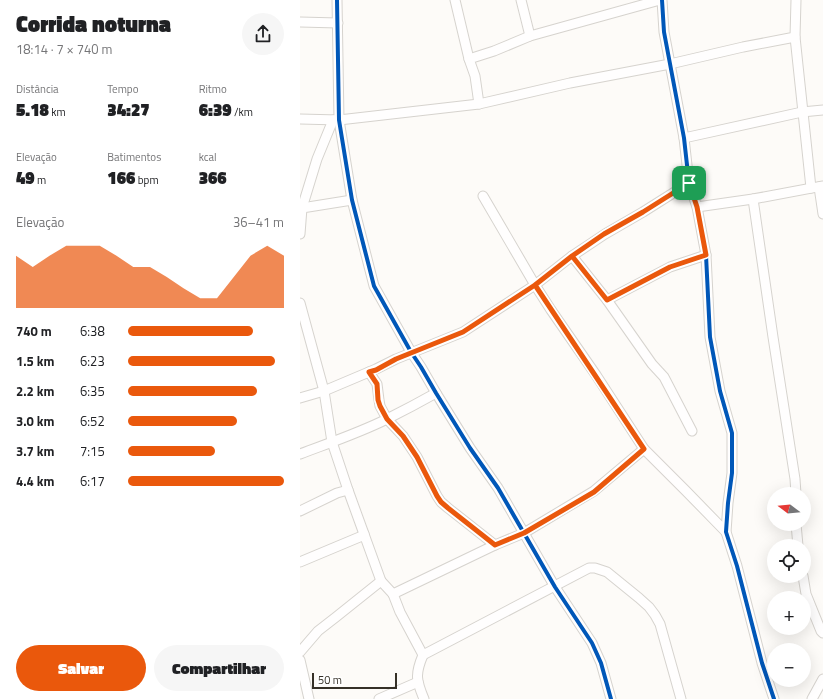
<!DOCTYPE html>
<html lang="pt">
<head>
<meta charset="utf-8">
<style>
	:root { --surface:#fff; --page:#f6f6f6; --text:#202124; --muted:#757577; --accent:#ea580c }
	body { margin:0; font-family:"Titillium Web",sans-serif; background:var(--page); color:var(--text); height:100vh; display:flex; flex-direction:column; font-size:15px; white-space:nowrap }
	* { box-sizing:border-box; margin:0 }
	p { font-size:13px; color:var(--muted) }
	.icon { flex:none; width:22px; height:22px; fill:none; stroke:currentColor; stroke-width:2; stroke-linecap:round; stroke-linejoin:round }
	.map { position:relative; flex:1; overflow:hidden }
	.side { display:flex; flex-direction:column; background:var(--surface); width:300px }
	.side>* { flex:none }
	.needle { width:26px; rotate:286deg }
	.tools { position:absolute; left:467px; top:487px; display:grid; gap:8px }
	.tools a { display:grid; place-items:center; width:44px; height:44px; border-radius:50%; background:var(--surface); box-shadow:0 4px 16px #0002; font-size:20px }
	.scale { position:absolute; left:12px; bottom:10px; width:85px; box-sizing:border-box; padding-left:4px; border:2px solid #353027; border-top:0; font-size:11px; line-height:14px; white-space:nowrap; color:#353027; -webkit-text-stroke:3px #fff; paint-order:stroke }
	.pin { position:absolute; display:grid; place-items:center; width:34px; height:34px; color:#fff; margin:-17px; border-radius:8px; box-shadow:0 2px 6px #0006 }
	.round { display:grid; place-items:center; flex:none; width:42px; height:42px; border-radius:21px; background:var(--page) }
	.summary { display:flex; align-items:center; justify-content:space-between; height:68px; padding:0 16px }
	h1 { font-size:22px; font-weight:800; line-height:30px }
	.metrics { display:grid; grid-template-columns:repeat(3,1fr); gap:6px; height:68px; padding:4px 16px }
	.metrics div { display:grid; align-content:center }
	.metrics b { font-size:17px; font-weight:800 }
	.metrics small { font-size:11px; font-weight:400 }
	.metrics p { font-size:11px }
	.chart { height:112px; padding:8px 16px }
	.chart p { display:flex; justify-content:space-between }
	.chart svg { width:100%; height:72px; margin-top:4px; fill:var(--accent); opacity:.7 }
	.button { display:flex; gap:8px; margin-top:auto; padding:8px 16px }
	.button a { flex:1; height:46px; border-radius:24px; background:var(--accent); color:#fff; font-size:16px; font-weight:800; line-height:46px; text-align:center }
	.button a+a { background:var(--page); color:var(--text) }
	ul { padding:0 16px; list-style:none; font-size:13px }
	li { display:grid; grid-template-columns:64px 48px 1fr; align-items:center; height:30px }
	li i { height:10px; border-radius:5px; background:var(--accent) }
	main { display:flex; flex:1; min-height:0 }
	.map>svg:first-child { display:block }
</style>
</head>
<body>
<main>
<section class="side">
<div class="summary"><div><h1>Corrida noturna</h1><p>18:14 · 7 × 740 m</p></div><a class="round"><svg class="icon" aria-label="share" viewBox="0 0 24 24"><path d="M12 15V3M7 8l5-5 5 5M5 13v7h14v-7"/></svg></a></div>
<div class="metrics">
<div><p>Distância</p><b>5.18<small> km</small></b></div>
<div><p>Tempo</p><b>34:27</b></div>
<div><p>Ritmo</p><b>6:39<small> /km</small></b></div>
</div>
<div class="metrics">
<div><p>Elevação</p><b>49<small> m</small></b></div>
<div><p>Batimentos</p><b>166<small> bpm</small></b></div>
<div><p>kcal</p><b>366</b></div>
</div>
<div class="chart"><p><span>Elevação</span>36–41 m</p>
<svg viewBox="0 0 160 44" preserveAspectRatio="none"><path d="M0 44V12L10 19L20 12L30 6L40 6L50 6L60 12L70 19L80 19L90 25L100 32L110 38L120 38L130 25L140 12L150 6L160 12V44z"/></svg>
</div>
<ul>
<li><b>740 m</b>6:38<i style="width:80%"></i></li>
<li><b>1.5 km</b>6:23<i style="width:94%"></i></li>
<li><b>2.2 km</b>6:35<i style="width:83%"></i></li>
<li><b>3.0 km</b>6:52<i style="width:70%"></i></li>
<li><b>3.7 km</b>7:15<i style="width:56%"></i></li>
<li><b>4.4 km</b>6:17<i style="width:100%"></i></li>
</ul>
<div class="button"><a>Salvar</a><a>Compartilhar</a></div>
</section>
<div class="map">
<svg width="523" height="699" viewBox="0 0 523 699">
	<rect width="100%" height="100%" fill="#fdfbf8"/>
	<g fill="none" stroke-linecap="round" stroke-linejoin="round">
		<g stroke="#d6d3ce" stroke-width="11">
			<g id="street">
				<polyline points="37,0 39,120 52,200 74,286 111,352 121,367 136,393 170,448 198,488 255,587 292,643 301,663 311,699"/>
				<polyline points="155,0 169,59"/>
				<polyline points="221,0 230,36"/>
				<polyline points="362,0 364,32 384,138 389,183 397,207 406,255 410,337 420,391 432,433 432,473 428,503 426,532 437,566 462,663 474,699"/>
				<polyline points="0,22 38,23"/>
				<polyline points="495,37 511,188"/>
				<polyline points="179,104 175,76 169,59 194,51 230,36 360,0"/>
				<polyline points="0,119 39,120 179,104 270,83 370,64 443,47 495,37 496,0"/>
				<polyline points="384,138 502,112 523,110"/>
				<polyline points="519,187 523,214"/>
				<polyline points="183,196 235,285 251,310 296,375 344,449 386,491 426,532"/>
				<polyline points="453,199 473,337 495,479 496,494"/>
				<polyline points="397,207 453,199 523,186"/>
				<polyline points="0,208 2,208 17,159 33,120"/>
				<polyline points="0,234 2,208 52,200"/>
				<polyline points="272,256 307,300 352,364 364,377 392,431"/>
				<polyline points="307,300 370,267 406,255"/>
				<polyline points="0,303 24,391 32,442 48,490 37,493 0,511"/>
				<polyline points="69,372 77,384 79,400 80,406 87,419 103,436 117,457 137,496 141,502 148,508 195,545"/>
				<polyline points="0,398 24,391 76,369 96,359 163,332 235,285 272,256 305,234 343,212 389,183"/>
				<path d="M0 454C29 443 59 433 87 419 103 411 120 402 136 393"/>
				<polyline points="48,490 64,534"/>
				<polyline points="496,524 498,546"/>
				<polyline points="0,562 62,536 64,534 81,581 93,594"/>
				<polyline points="503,576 506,594 521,631 523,633"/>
				<polyline points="0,652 18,631 36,617 81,581"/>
				<polyline points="123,655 289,568 295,568 307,572 339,598 349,607 355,615 360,624 381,699"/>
				<polyline points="0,660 9,699"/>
				<polyline points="79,699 118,682"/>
				<path d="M124 699C116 680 115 674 123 655L100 612 93 594 195 545 224 533 294 491 344 449"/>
				<polyline points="512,699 523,679"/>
			</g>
		</g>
		<use href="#street" stroke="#fffefe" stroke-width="9"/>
		<g stroke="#fff" stroke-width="6">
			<g id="cycleway">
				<polyline points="37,0 39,120 52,200 74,286 111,352 121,367 136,393 170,448 198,488 255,587 292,643 301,663 311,699"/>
				<polyline points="362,0 364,32 384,138 389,183 397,207 406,255 410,337 420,391 432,433 432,473 428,503 426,532 437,566 462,663 474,699"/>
			</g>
		</g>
		<use href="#cycleway" stroke="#0057b8" stroke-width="4"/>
	</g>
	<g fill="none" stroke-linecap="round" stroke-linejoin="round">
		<g stroke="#fff" stroke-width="8">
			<polyline id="route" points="389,183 343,212 304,234 272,256 235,285 163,332 96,359 76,370 69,372 77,384 78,400 80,406 87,419 103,436 117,457 137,496 141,502 148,508 195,545 224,533 294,492 344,449 235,285 272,256 307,300 370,267 406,255 397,207 389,183"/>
		</g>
		<use href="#route" stroke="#ea580c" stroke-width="5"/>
	</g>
</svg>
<div class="tools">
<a><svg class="needle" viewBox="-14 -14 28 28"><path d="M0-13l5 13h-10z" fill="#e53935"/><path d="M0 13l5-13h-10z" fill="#757577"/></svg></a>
<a><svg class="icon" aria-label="locate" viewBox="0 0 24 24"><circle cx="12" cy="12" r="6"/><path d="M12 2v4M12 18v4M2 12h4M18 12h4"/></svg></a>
<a>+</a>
<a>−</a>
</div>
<div class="scale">50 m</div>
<div class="pin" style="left:389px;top:183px;background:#1e9e55"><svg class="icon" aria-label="arrive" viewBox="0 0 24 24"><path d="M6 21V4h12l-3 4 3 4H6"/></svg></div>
</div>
</main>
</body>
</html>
